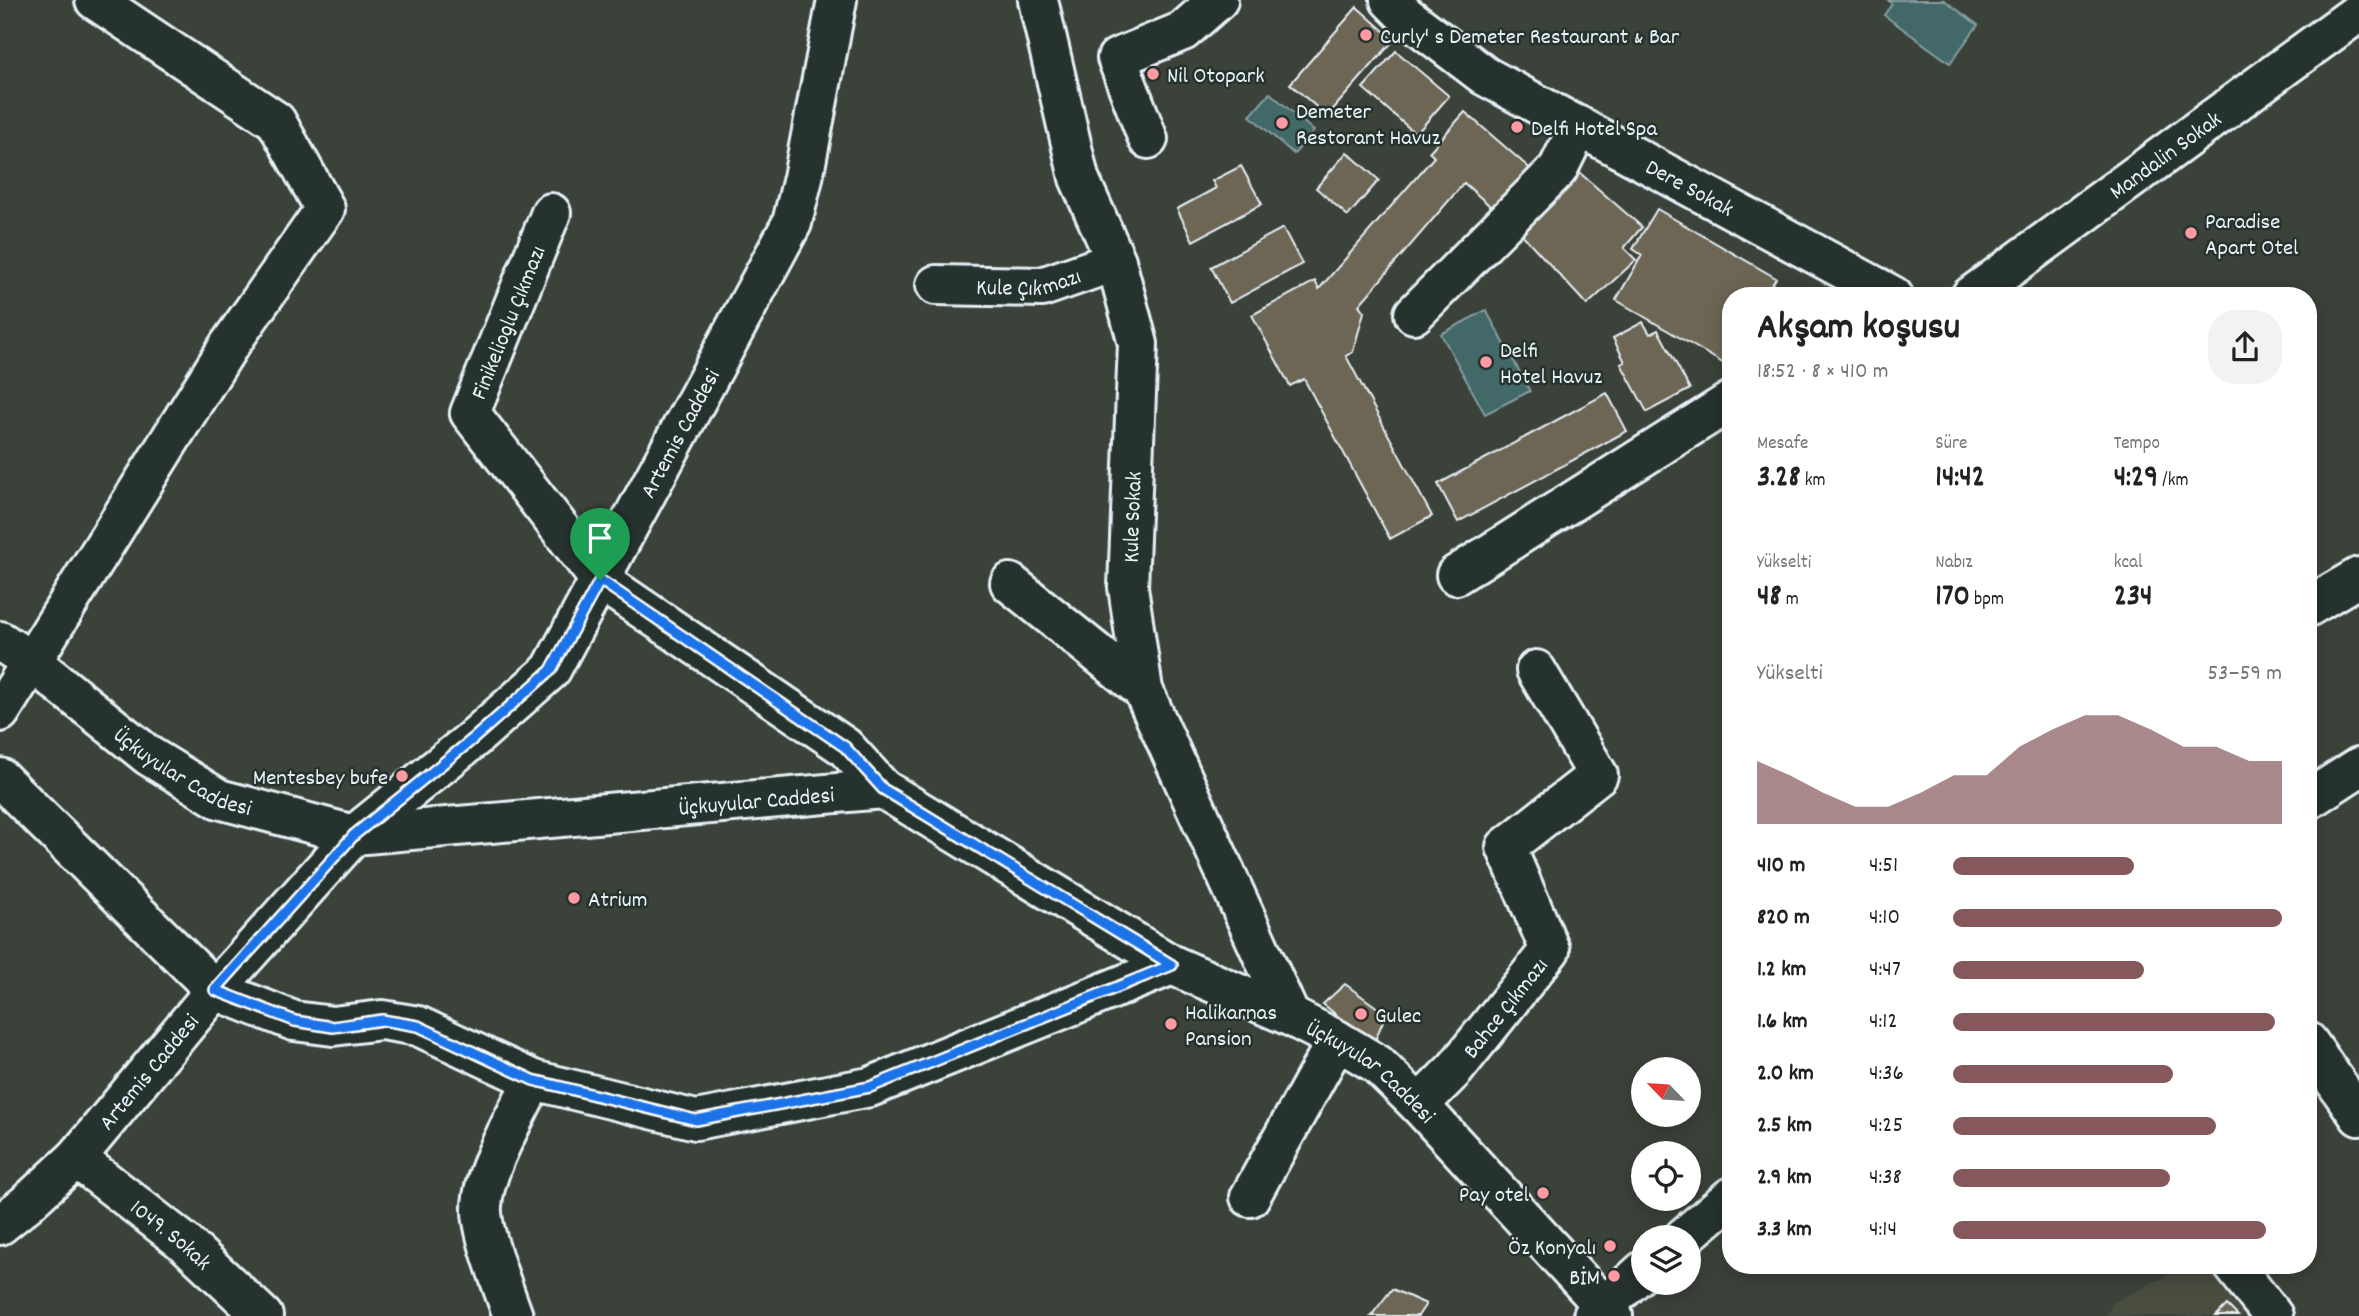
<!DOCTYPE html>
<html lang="tr">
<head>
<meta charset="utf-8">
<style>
	:root { --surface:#fff; --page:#f2f2f2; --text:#222; --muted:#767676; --accent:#85585c }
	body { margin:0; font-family:Dekko,sans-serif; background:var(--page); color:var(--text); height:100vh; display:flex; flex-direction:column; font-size:26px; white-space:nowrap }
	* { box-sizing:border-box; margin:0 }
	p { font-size:23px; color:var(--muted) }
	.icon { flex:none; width:38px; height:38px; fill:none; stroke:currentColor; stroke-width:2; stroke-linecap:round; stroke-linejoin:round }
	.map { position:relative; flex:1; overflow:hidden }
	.details { position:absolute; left:1722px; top:287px; width:595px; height:987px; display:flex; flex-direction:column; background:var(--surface); border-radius:28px; box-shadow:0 4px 18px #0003 }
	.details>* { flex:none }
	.needle { width:46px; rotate:295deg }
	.buttons { position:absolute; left:1631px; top:1057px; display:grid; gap:14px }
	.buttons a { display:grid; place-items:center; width:70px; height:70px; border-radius:50%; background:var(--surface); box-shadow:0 4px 18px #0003; font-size:35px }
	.pin { position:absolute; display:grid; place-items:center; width:60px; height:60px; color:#fff; margin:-72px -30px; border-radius:50% 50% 50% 0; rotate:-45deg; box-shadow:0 0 7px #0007 }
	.pin .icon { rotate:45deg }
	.round { display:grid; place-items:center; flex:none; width:74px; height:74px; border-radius:28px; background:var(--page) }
	.head { display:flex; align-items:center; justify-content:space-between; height:119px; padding:0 35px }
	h1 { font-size:38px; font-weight:700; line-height:52px }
	.stats { display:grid; grid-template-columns:repeat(3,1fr); gap:10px; height:119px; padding:7px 35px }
	.stats div { display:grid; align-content:center }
	.stats b { font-size:30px; font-weight:700 }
	.stats small { font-size:19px; font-weight:400 }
	.stats p { font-size:19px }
	.chart { height:196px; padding:14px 35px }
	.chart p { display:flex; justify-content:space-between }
	.chart svg { width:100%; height:126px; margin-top:7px; fill:var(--accent); opacity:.7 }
	ul { padding:0 35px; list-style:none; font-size:23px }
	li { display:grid; grid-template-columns:112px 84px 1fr; align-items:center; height:52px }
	li i { height:18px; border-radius:9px; background:var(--accent) }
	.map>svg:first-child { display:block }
</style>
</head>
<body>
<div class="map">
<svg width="2359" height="1316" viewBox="0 0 2359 1316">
	<rect width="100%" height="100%" fill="#3b4239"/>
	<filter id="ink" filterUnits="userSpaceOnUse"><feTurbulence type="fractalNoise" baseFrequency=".0143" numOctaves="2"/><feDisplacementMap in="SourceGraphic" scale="14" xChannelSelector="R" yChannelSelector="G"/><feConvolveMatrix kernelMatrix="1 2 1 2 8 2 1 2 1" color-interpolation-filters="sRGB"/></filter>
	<g filter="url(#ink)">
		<polygon fill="#4a4d41" points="2189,1265 2206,1265 2252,1316 2105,1316 2114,1302"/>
		<g fill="#436768" stroke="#859ea2" stroke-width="2">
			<polygon points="1888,0 1944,0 1978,25 1950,63 1884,15 1892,4"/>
			<polygon points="1270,93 1314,131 1294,154 1250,116"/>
			<polygon points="1486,310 1530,391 1485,414 1441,334"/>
		</g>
		<g fill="#6d6655" stroke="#e8f1f8" stroke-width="2">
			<polygon points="1357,7 1394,40 1327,116 1290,84"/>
			<polygon points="1396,51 1449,96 1416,134 1363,88"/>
			<polygon points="1465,112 1534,172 1498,213 1464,183 1359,305 1364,312 1353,352 1346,356 1432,516 1390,539 1304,379 1290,386 1252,315 1315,281 1319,289 1434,157 1429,152"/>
			<polygon points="1347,152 1379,180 1348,216 1316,188"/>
			<polygon points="1241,166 1262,204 1193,241 1177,209 1216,188 1212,181"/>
			<polygon points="1573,167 1642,227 1624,248 1636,260 1587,305 1519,231"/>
			<polygon points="1657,209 1776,278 1766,296 1731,296 1731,357 1726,365 1616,300 1642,255 1633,249"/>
			<polygon points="1283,228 1302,264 1230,303 1211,267"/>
			<polygon points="1643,322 1650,334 1658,330 1690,389 1647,412 1621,364 1625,362 1613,338"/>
			<polygon points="1607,393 1627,431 1458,522 1438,484"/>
			<polygon points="1345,984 1386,1014 1373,1045 1323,1004"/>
			<polygon points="1392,1289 1426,1304 1418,1316 1371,1316"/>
			<polygon points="2227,1305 2238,1316 2216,1316"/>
		</g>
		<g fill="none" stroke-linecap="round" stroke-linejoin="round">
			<g stroke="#e8f1f8" stroke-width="44">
				<g id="minor">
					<polyline points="1038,0 1079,178 1116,261 1138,344 1128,587 1143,690 1290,1016"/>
					<path id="s1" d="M1390 0 1405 15 1485 76 1893 296"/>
					<polyline points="1148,139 1117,58 1183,31 1218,0"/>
					<polyline points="551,213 470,413 600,580 845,747 883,789"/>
					<path id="s2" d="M936 285 1042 287 1116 261"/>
					<path id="s3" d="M1971 296 2359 12"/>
					<polyline points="1414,314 1558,169 1579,126"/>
					<polyline points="1456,575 1731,401"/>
					<polyline points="1010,583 1143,690"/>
					<polyline points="2308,607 2359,577"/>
					<path id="s4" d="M0 641 32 662 149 756 219 799 354 835 883 789 1172 965 1290 1016 1337 1040 1377 1064 1419 1105 1613 1316"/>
					<polyline points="0,712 228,347 325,209 276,121 95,0"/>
					<polyline points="0,778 215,990 294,1021 333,1026 382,1020 418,1026 533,1080 696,1120 870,1087 1172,965"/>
					<polyline points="2308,800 2359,767"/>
					<polyline points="2308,1042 2359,1116"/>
					<path id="s5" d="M1419 1105 1455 1069 1550 950 1506 847 1598 775 1536 670"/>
					<path id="s6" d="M76 1158 185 1243 263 1316"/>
					<polyline points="1250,1197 1337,1040"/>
					<path id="s7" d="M0 1225 26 1204 76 1158 215 990 354 835 473 739 551 670 792 223 803 178 837 0"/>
					<polyline points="1684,1237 1731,1197"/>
					<polyline points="2233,1265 2273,1316"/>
					<path d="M513 1316C504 1290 480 1230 482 1206 484 1168 517 1115 533 1080"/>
					<polyline points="1593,1316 1643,1271"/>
				</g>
			</g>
			<use href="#minor" stroke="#26332d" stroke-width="38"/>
		</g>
	</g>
	<g fill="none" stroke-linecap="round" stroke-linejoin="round" filter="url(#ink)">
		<g stroke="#fff" stroke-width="14">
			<polygon id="route" points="600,580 845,747 883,789 1172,965 870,1087 696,1120 533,1080 418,1026 382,1020 333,1027 295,1021 215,990 354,835 473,739 551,670"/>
		</g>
		<use href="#route" stroke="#1a73e8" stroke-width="9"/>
	</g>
	<g fill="#ff9aa2" stroke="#26332d" stroke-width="2.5">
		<circle cx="1366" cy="35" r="7"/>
		<circle cx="1153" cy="74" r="7"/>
		<circle cx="1282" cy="123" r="7"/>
		<circle cx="1517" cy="127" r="7"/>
		<circle cx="2191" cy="233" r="7"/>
		<circle cx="1486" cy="362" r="7"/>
		<circle cx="402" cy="776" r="7"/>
		<circle cx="574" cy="898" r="7"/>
		<circle cx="1361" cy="1014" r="7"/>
		<circle cx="1171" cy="1024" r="7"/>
		<circle cx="1543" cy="1193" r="7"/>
		<circle cx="1610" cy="1246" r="7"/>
		<circle cx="1614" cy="1276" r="7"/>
	</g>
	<g text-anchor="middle" stroke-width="5" stroke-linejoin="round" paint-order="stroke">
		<g font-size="23" fill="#e8f1f8" stroke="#26332d" text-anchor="start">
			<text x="1380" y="43">Curly' s Demeter Restaurant &amp; Bar</text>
			<text x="1167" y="82">Nil Otopark</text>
			<text x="1296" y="118">Demeter<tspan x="1296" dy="26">Restorant Havuz</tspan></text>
			<text x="1531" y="135">Delfi Hotel Spa</text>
			<text x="2205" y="228">Paradise<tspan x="2205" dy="26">Apart Otel</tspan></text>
			<text x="1500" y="357">Delfi<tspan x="1500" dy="26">Hotel Havuz</tspan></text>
			<text x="388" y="784" text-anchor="end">Mentesbey bufe</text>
			<text x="588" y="906">Atrium</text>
			<text x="1185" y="1019">Halikarnas<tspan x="1185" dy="26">Pansion</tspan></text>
			<text x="1375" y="1022">Gulec</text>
			<text x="1529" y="1201" text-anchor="end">Pay otel</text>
			<text x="1596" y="1254" text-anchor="end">Öz Konyalı</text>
			<text x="1600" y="1284" text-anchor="end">BİM</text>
		</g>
		<g font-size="23" fill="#e8f1f8" stroke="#26332d">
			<text dy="8" stroke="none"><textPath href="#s3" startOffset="240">Mandalin Sokak</textPath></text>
			<text dy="8" stroke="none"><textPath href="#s1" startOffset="355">Dere Sokak</textPath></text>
			<text dy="8" stroke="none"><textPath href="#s2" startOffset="93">Kule Çıkmazı</textPath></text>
			<text transform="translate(507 322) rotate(-68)" y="8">Finikelioglu Çıkmazı</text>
			<text dy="8" stroke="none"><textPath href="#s7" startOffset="1054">Artemis Caddesi</textPath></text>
			<text transform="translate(1131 517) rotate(-88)" y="8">Kule Sokak</text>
			<text dy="8" stroke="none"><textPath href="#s4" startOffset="226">Üçkuyular Caddesi</textPath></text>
			<text dy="8" stroke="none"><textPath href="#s4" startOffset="814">Üçkuyular Caddesi</textPath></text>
			<text dy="8" stroke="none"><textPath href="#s5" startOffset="130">Bahce Çıkmazı</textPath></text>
			<text dy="8" stroke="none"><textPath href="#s7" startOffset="214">Artemis Caddesi</textPath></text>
			<text dy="8" stroke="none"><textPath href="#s4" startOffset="1507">Üçkuyular Caddesi</textPath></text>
			<text dy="8" stroke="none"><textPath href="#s6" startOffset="122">1049. Sokak</textPath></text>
		</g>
	</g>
</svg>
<div class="buttons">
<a><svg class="needle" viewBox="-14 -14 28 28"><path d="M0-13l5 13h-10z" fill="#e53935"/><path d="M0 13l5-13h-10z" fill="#767676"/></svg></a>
<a><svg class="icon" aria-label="locate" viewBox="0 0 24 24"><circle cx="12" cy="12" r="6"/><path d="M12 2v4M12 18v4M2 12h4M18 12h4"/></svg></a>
<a><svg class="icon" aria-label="layers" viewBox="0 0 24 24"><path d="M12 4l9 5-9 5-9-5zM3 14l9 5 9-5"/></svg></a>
</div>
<div class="pin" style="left:600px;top:580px;background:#1e9e55"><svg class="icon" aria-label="arrive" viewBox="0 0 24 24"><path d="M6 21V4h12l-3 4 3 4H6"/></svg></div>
<section class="details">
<div class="head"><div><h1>Akşam koşusu</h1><p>18:52 · 8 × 410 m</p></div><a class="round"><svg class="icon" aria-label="share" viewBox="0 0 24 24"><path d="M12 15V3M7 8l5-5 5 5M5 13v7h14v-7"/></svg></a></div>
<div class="stats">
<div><p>Mesafe</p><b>3.28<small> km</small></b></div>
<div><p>Süre</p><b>14:42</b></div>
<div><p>Tempo</p><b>4:29<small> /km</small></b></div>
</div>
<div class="stats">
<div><p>Yükselti</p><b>48<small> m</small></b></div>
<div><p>Nabız</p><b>170<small> bpm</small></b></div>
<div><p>kcal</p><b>234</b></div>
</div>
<div class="chart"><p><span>Yükselti</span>53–59 m</p>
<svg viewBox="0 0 160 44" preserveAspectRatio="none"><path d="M0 44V22L10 27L20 33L30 38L40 38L50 33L60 27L70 27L80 17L90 11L100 6L110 6L120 11L130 17L140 17L150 22L160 22V44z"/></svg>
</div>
<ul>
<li><b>410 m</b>4:51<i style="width:55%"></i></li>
<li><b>820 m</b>4:10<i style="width:100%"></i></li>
<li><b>1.2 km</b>4:47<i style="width:58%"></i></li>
<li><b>1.6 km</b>4:12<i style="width:98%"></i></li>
<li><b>2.0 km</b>4:36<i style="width:67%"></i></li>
<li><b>2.5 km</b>4:25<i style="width:80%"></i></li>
<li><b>2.9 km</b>4:38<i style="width:66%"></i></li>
<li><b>3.3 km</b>4:14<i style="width:95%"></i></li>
</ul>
</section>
</div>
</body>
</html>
